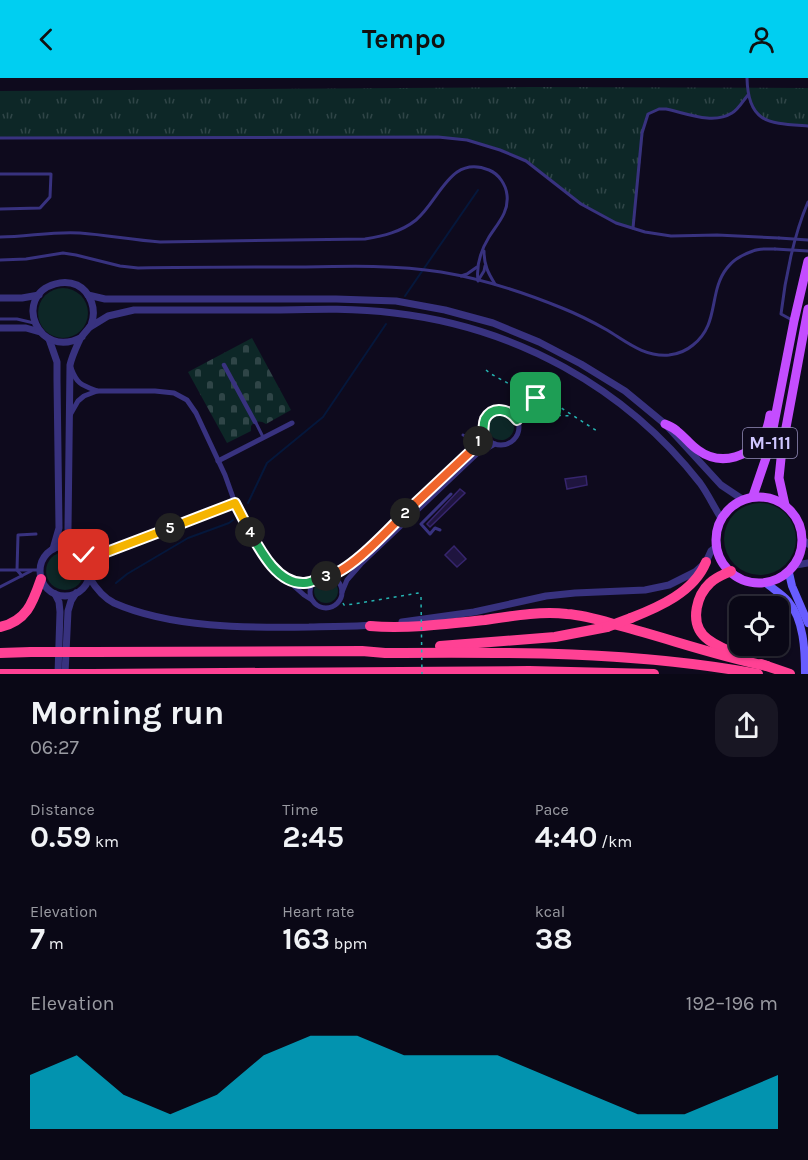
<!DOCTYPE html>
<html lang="en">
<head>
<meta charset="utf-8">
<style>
	:root { --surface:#0a0816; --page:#181623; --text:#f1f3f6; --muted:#999aa1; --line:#2a2935; --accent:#00cff1 }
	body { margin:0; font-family:Karla,sans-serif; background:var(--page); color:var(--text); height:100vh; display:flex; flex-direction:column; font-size:22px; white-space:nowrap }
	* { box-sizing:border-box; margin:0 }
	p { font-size:20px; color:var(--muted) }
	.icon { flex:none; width:33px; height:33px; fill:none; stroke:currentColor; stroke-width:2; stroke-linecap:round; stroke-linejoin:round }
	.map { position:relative; height:596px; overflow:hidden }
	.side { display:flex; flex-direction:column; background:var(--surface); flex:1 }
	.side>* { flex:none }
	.fabs { position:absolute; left:729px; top:518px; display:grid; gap:12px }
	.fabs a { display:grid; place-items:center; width:60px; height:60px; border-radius:12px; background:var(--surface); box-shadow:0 2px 4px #0004,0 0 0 2px var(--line); font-size:30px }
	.pin { position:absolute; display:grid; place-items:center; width:51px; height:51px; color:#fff; margin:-26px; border-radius:12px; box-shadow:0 3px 9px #0006 }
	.km { position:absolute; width:30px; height:30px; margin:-15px; border-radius:50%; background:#222; color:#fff; font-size:16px; line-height:30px; text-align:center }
	.round { display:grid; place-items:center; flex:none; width:63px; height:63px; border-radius:18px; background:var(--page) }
	.headline { display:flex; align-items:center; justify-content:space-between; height:102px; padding:0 30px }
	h1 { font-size:33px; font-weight:700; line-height:45px }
	.stats { display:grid; grid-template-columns:repeat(3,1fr); gap:9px; height:102px; padding:6px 30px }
	.stats div { display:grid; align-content:center }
	.stats b { font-size:30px; font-weight:700 }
	.stats small { font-size:16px; font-weight:400 }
	.stats p { font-size:16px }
	.chart { height:168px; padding:12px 30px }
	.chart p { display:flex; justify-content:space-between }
	.chart svg { width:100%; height:108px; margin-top:6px; fill:var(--accent); opacity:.7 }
	header { display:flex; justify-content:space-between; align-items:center; height:78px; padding:0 30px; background:var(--accent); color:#111; font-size:27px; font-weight:700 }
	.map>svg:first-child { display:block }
</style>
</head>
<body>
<header><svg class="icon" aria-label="back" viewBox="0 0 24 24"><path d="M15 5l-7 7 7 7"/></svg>Tempo<svg class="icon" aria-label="person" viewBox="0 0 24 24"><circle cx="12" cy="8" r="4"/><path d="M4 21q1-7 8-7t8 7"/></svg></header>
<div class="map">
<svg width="808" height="596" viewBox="0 0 808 596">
	<defs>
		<pattern id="grass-tufts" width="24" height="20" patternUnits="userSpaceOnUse" patternTransform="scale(1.5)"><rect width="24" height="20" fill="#0d2727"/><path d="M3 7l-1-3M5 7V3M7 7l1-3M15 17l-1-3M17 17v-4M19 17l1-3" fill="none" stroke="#2f4547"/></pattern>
		<pattern id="cemetery-stones" width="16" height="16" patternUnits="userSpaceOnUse" patternTransform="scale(1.5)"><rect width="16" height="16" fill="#0d2727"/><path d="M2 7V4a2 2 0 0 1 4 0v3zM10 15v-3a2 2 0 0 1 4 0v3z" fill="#2f4547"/></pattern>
	</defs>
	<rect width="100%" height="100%" fill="#0e0a1d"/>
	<path fill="url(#grass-tufts)" d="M531 9 808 10V48C790 47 766 48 753 32 750 28 749 22 748 18L734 34 720 41 707 40 666 31 652 33 645 42 633 150C614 144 595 136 579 124 561 111 545 96 527 84 501 67 468 62 438 59L0 60V13Z"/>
	<path fill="url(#cemetery-stones)" d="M252 260 291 332 266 346C260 342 254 343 251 348V353L227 365 188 294Z"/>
	<g fill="#0d2727">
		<circle cx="63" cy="235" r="25"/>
		<circle cx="501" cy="349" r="13"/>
		<circle cx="760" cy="461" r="36"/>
		<circle cx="65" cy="493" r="19"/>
		<circle cx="326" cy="513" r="12"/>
	</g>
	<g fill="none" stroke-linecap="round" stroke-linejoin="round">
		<g stroke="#05173b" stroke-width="2">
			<polyline points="405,218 478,112"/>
			<polyline points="248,425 267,385 323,339 386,246"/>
			<polyline points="116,505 127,496 188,460 229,445 233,442"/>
		</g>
	</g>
	<g fill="#1f153f" stroke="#36256d" stroke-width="1.5">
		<polygon points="586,398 587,407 567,411 565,401"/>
		<polygon points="460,411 465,415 430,449 427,446"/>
		<polygon points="454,468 466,481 457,489 445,477"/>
	</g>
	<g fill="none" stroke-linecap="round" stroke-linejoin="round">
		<g stroke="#25b4b2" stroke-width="1.5" stroke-dasharray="3 4.5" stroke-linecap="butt">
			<polyline points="486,292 491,296 524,314 529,319 528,330 517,342"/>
			<polyline points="527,317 552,324 597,353"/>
			<polyline points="529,330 553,337 571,338"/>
			<polyline points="343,525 344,527 354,526 418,515 421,519"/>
		</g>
		<g stroke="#38327f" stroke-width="3">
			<path d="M747 0C748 46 769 45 808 48"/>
			<polyline points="0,60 438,59 467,62 500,72 526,83 581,126 616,145 645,154 671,158 717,157 779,160"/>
			<polyline points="0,96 51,96 50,119 40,130 0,131"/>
			<path d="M633 150 642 55 648 36 659 31H666C686 35 713 47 732 35 738 32 743 23 748 17"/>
			<path d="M0 159C27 159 53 153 80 155 107 157 133 162 160 164L365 161C383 158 401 154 416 142 440 122 450 76 489 92 499 96 506 107 507 117 509 134 498 145 489 159 481 172 476 187 478 203"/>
			<path d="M484 173C484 187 488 195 495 206"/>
			<path d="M0 182 26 181 63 175 76 177 120 188 138 190C194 189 250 189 305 189 350 188 397 187 441 194 483 201 523 214 562 230 577 236 593 244 607 252 627 264 644 279 669 277 678 276 686 273 693 267 720 246 708 214 727 190 733 182 744 176 753 173 759 170 768 171 775 171"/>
			<polyline points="461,198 467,196 477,189"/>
			<polyline points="479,201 484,193 485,188"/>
			<polyline points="0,241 17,241 34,245"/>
			<path d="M792 242 781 236C785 201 794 156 808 124"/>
			<polyline points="256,345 263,359"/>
			<polyline points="463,357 477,364"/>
			<polyline points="440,452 435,450 430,456 421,446 451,416"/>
			<polyline points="0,492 39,492"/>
			<polyline points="22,498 17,492 18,457 36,456"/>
			<polyline points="0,509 31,493"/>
		</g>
		<polyline stroke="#38327f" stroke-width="4.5" points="224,287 255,344"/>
		<g stroke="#38327f" stroke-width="5">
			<path d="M71 290C77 306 81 307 97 313"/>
			<circle cx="501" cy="349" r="18"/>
			<polyline points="70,337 78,323 84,318 97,313 155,313 174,315 187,322 196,335 225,397 235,425 261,473 277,493 304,517 312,522"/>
			<polyline points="218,383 292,345"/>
			<polyline points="84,477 104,475 235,425"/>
			<polyline points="90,492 96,482 103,476"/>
			<polyline points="330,498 340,495 352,486 471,373 483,354"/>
			<circle cx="326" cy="514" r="16"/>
			<polyline points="291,504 303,505 313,504"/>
			<polyline points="342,514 347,502 361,486 477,376 495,366"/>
		</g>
		<g stroke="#38327f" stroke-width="7">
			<polyline points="88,217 105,221 336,221 396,223 445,232 493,245 539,264 581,286 625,313 665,346 721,407 742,421"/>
			<polyline points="0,220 22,220 39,217"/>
			<path d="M90 249 108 238 134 232C182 232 231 232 280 232 318 231 356 230 394 235 515 249 625 309 700 405 708 416 714 429 721 440"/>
			<polyline points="0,250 26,250 40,254"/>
			<polyline points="49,261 57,284 57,302 59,450 53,471"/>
			<polyline points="803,462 808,466"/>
			<circle cx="65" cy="493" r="25"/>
			<path d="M74 470 68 451 70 287C72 278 76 270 80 261 83 256 88 252 91 247 97 232 91 214 77 207 70 204 62 204 55 206 12 218 38 283 82 259"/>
			<polyline points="796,487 808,485"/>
			<path d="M89 499C95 509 104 520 114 525 171 550 247 550 309 549 330 548 351 549 373 547"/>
			<polyline points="55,516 59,524 60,534 58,596"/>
			<polyline points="402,544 474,534 546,518 575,515 645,512 669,507 695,494 706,484 711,473 716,469"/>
			<polyline points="65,596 68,533 71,523 76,515"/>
		</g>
		<g stroke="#685dff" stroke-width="8">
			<polyline points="789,495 792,508 808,545"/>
			<path d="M766 505C773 511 782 516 788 523 804 542 805 572 805 596"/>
		</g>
		<g stroke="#c44dff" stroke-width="9">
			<path d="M665 346C669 348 674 350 677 353 685 359 690 367 698 372 721 389 752 379 765 355 768 349 769 343 770 337"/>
			<polyline points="753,418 769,371 794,243 808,183"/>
			<circle cx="759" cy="462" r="43"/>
			<polyline points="785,427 779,400 782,371 808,231"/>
		</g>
		<g stroke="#ff4194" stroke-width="10">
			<path d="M731 493C723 497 716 499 710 505 697 517 690 542 703 557 711 566 725 571 736 576"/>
			<path d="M631 540C659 529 694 514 706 484"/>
			<path d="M370 548C407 551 448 546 485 542 512 538 540 533 567 536 585 537 603 543 621 548 670 561 717 578 767 588"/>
			<path d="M0 549C27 543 33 524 41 501"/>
			<polyline points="440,568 555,559 607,549"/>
			<path d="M93 574 362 573 385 575C510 574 634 573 758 596"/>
			<polyline points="0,575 31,574"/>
			<polyline points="761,586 790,596"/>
			<polyline points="0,596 30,596"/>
			<polyline points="92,596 529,593 654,596"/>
		</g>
		<polyline stroke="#25b4b2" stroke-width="1.5" stroke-dasharray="3 4.5" stroke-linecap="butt" points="421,519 422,596"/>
		<g stroke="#38327f" stroke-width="3">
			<polyline points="779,160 808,162"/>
			<polyline points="775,171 808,173"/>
		</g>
		<g stroke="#ff4194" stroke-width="10">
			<polyline points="607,549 631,540"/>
			<polyline points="31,574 93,574"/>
			<polyline points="30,596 92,596"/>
		</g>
	</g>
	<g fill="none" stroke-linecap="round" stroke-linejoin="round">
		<g stroke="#fff" stroke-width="12">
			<path id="split-1" d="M478 363C479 360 482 358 483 355 484 350 483 346 485 341 493 327 509 331 517 342 524 335 532 328 527 317L536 320"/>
		</g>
		<g stroke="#fff" stroke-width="12">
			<polyline id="split-2" points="405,435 471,373 478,363"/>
		</g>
		<g stroke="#fff" stroke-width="12">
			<path id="split-3" d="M326 498C347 497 389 451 405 435"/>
		</g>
		<g stroke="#fff" stroke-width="12">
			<path id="split-4" d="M250 454C261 474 278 506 304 505 314 505 317 499 326 498"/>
		</g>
		<g stroke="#fff" stroke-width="12">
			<polyline id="split-5" points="170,450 235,425 250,454"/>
		</g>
		<g stroke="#fff" stroke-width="12">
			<polyline id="split-6" points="84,477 104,475 170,450"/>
		</g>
		<use href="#split-1" stroke="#22a559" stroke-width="8"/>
		<use href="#split-2" stroke="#f0652b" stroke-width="8"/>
		<use href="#split-3" stroke="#f0652b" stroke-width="8"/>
		<use href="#split-4" stroke="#22a559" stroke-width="8"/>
		<use href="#split-5" stroke="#f5b400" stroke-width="8"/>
		<use href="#split-6" stroke="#f5b400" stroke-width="8"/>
	</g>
	<g text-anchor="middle" stroke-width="4.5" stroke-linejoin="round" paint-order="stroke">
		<rect fill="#0e0a1d" stroke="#958ebb" stroke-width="1.5" x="743" y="350" width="54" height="30" rx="4.5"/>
		<g font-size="18" font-weight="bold" fill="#cfc6ff">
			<text x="770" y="371">M-111</text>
		</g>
	</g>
</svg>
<div class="fabs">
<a><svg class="icon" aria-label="locate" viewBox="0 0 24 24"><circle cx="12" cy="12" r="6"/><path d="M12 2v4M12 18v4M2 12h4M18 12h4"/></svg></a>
</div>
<div class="pin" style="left:536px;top:320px;background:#1e9e55"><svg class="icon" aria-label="arrive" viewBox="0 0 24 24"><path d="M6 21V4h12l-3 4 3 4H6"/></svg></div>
<div class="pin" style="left:84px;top:477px;background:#d93025"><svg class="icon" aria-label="check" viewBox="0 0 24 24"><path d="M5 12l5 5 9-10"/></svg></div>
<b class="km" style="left:478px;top:363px">1</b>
<b class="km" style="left:405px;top:435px">2</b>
<b class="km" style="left:326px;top:498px">3</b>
<b class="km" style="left:250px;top:454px">4</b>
<b class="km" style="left:170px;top:450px">5</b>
</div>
<section class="side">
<div class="headline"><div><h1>Morning run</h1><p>06:27</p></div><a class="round"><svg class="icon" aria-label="share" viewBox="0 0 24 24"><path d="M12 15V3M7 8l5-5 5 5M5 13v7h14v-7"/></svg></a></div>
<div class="stats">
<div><p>Distance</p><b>0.59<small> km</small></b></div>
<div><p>Time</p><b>2:45</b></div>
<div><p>Pace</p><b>4:40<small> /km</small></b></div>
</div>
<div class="stats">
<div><p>Elevation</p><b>7<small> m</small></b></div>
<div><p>Heart rate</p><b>163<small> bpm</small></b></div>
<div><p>kcal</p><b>38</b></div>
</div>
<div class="chart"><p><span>Elevation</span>192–196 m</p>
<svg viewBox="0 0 160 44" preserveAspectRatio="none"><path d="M0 44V22L10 14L20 30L30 38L40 30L50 14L60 6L70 6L80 14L90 14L100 14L110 22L120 30L130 38L140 38L150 30L160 22V44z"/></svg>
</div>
</section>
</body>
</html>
